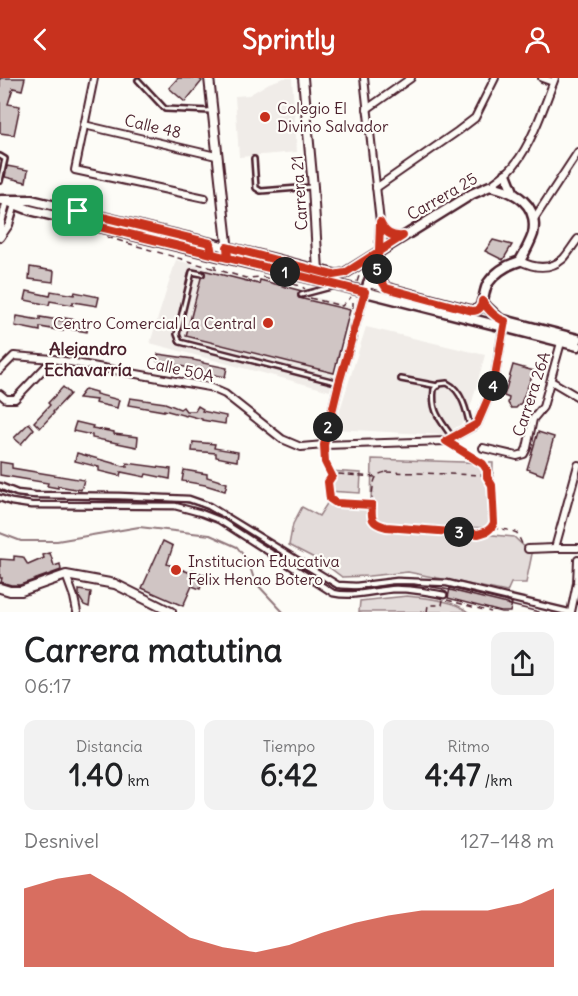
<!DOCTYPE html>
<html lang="es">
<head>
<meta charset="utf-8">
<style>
	:root { --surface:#fff; --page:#f2f2f2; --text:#202124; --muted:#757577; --accent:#c8321e }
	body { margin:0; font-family:Delius,sans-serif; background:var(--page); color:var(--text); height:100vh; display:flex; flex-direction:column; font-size:22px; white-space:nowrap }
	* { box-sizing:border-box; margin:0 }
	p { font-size:20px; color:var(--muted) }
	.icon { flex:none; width:33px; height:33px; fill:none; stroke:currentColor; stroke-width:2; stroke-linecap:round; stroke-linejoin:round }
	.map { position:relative; height:534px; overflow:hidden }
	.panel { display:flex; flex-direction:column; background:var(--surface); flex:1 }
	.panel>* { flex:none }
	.pin { position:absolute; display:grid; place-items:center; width:51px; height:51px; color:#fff; margin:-26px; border-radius:12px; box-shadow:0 3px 9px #0006 }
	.km { position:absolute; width:30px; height:30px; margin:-15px; border-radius:50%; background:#222; color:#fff; font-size:16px; line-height:30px; text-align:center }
	.round { display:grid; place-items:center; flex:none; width:63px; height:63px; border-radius:12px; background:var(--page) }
	.summary { display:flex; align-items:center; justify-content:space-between; height:102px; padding:0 24px }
	h1 { font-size:33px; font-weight:800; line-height:45px }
	.figures { display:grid; grid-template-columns:repeat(3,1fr); gap:9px; height:102px; padding:6px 24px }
	.figures div { display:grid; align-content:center; border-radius:12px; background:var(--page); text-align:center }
	.figures b { font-size:30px; font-weight:800 }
	.figures small { font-size:16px; font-weight:400 }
	.figures p { font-size:16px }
	.chart { height:168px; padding:12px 24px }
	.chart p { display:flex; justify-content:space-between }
	.chart svg { width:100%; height:108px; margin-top:6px; fill:var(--accent); opacity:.7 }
	header { display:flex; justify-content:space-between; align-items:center; height:78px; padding:0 24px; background:var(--accent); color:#fff; font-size:27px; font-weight:800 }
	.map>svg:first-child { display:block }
</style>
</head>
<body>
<header><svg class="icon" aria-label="back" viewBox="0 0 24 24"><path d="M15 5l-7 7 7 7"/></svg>Sprintly<svg class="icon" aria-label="person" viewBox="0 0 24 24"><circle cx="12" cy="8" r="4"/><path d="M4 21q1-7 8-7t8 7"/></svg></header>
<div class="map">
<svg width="578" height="534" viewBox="0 0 578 534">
	<rect width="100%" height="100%" fill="#fdfcf7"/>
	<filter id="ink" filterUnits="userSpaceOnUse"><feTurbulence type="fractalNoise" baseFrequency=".0167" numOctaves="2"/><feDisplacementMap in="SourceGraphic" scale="12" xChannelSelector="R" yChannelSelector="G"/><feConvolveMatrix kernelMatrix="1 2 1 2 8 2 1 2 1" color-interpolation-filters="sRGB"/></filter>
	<g filter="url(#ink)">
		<g fill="#f0ece8">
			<polygon points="284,0 292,0 297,74 239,79 235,18 249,17 269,5"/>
			<polygon points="176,182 352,229 330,313 150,265"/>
			<polygon points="366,249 485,277 472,324 462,346 443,357 334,351"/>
		</g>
		<g fill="#e3dcda" stroke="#967e82" stroke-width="1.5">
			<polygon points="372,381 493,385 491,450 387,447 514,459 532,476 526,505 511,505 507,514 408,494 369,498 342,499 322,484 289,467 293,446 302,429 319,438 330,421 371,427"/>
			<polygon points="329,393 361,395 360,415 327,413"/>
			<path d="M407 518C426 520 454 522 468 534H359L360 523Z"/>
		</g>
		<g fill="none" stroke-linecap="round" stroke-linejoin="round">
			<polyline stroke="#91777b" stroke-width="2" points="0,455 21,463 57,463 139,449 210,457 237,469 248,483 255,504 283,534"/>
		</g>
		<g fill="#d0c5c4" stroke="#4a1f2b" stroke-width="1.5">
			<polygon points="0,0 25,0 22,12 13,10 8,26 20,28 14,57 0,55"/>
			<polygon points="178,0 198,0 202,3 185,24 169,10"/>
			<polygon points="7,88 28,92 26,104 5,99"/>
			<polygon points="493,162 512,167 503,182 485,173"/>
			<polygon points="30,189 54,193 53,204 29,201"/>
			<polygon points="203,192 259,206 260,202 302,213 298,215 298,219 299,220 350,232 334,295 186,258 201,200 205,197"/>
			<polygon points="27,213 50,218 51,213 74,217 75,214 99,219 97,228 73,224 73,227 50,223 49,227 25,222"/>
			<polygon points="17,238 40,242 40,239 64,243 64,240 89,244 87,254 63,250 63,253 40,249 40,253 15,248"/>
			<polygon points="158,276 193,281 193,282 203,284 203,285 227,290 225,299 202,295 203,293 157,283"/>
			<polygon points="513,287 534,293 521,325 516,330 511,330 508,325 509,320 504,318"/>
			<polygon points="63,309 70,316 53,334 54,335 40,350 34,344 50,327 48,325"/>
			<polygon points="85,311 96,314 96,316 119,322 117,330 95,325 96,322 78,320"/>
			<polygon points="130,320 165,325 180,331 183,329 186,333 195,333 198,328 203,331 202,333 226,338 225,346 202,342 202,341 187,337 186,338 164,332 164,333 128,327"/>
			<polygon points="76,344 93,348 92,350 114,354 114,356 138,359 137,369 92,360 92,357 73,353"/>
			<polygon points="29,345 34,351 21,366 14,360"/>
			<polygon points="538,354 554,359 543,397 527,391"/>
			<polygon points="193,364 215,366 214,370 238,374 237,383 216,379 216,375 192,373"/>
			<polygon points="77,375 127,389 127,385 171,391 170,401 146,396 145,399 121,394 120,398 99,393 99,389 75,383"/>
			<polygon points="0,384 12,386 12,390 84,402 81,412 58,408 58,410 47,408 48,405 0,397"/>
			<polygon points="184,392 207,396 207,399 227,405 225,413 205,407 182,403"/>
			<polygon points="163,463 173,468 167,486 191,495 193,492 205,497 200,511 192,508 183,528 142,510"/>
			<polygon points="50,475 54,488 60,486 61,492 20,507 11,507 1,504 2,500 0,500 0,481 14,482 14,478 23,479 28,487 44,480 43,477"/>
			<polygon points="450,510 512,525 510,534 501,534 448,520"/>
			<polygon points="79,512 91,514 89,529 84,527 79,519"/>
		</g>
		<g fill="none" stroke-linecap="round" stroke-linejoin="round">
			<g stroke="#4a1f2b" stroke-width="8">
				<g id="service">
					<polyline points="138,2 165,31 211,33"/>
					<polyline points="0,78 5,81 0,103"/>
					<polyline points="254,81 256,110 261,113 311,109"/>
					<polyline points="202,196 192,194 177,256 180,264 339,305"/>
					<polyline points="301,217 331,209"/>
					<polyline points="401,301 438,308"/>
					<path d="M452 359C440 341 431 334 434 311L439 306 447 305C462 312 467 334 470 349"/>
				</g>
			</g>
			<g stroke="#4a1f2b" stroke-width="9">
				<g id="pedestrian">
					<polyline points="0,408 17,415 35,417 119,418 189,421 209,428 338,507 356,508 397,503 447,505 568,534"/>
					<path d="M0 420 11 424 31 427 175 428 201 435 219 442 333 515C354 520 374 512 396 511 412 511 428 514 444 517"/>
				</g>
			</g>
			<g stroke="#4a1f2b" stroke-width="10">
				<g id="minor">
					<polyline points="94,0 75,92 205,120"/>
					<polyline points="364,0 380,144 379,173"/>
					<polyline points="542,0 553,4"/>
					<polyline points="367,31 411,0"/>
					<polyline points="84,47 216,78"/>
					<path d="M490 108C498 101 509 95 515 86 532 65 545 26 555 0"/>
					<polyline points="376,110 458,53 475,40 495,0"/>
					<polyline points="534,141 578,74"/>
					<path d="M381 147C386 157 392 159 402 158"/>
					<polyline points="1,158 1,145 7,122"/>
					<polyline points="0,160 9,147 16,123"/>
					<path d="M520 183C534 190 550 192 563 181 568 176 573 167 578 161"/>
					<polyline points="0,292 14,278 53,281 209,309 225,316 282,361 301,369 324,367 446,363 477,346 493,309 504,247"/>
					<polyline points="551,303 578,319"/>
					<polyline points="0,316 6,321 15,321 53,281"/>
					<polyline points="324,367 339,305 365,214"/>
					<polyline points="483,370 517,378 524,376 527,370 533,341 543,329 562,261"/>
					<polyline points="555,470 578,387"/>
					<polyline points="528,471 555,470 578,470"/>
					<polyline points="66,497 74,519 77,534"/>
					<polyline points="571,534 577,505 578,482"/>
				</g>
			</g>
			<g stroke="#4a1f2b" stroke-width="12">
				<g id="tertiary">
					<polyline points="209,0 228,174"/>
					<polyline points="303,0 313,109 318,193"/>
					<polyline points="0,510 10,513 21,513 66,497 115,506 171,534"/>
				</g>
			</g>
			<g stroke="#4a1f2b" stroke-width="13">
				<g id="secondary">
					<polyline points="506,96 514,116"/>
					<path d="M1 122H31L210 165 337 197 345 195 472 116 490 108C515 113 539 126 533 156 530 165 525 174 520 183 507 187 496 193 488 205 482 215 486 230 473 233L368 205"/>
					<polyline points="9,124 30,132 338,207 578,268"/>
					<polyline points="376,185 381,202 386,210"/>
					<polyline points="367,209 379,173"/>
					<polyline points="482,223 487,229 500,241 578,261"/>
				</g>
			</g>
			<g stroke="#4a1f2b" stroke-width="1.5" stroke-dasharray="6 4.5" stroke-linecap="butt">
				<polyline points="107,159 215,191"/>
				<polyline points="215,187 215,191 246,200 262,199 301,208 305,211"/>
				<polyline points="357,204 359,198"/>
				<polyline points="310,220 342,228 351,219"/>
				<polyline points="353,230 353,220"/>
				<polyline points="452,367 483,386 487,392 487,398"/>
				<polyline points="324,374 325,384 332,397"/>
				<path d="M386 394 482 397 487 399 492 407 494 445C490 453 486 454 478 456L386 449 377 447 371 438C372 429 371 405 377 398 380 395 383 395 386 394Z"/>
				<path d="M372 427 336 425C326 420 326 406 332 398L337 396 375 399"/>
				<polyline points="492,450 509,452 517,455 523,468"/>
				<polyline points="447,522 491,534"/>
				<polyline points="427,534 428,527 442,527 443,522"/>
			</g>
			<use href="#service" stroke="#fdfcf7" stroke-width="3"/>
			<use href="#pedestrian" stroke="#fdfcf7" stroke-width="4.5"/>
			<use href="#minor" stroke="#fdfcf7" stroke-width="6"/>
			<use href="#tertiary" stroke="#fdfcf7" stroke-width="8"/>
			<use href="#secondary" stroke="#fdfcf7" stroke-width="8"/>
			<polyline stroke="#4a1f2b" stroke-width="1.5" points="0,413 11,417 24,420 185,424 200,428 223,439 336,510 351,512 392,506 414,506 450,512 539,534"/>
		</g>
	</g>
	<g fill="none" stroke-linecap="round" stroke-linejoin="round" filter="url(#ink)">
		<g stroke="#fff" stroke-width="12">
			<path id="route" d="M78 133 210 165 212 176 365 214 339 305 324 367 325 384 332 398 328 404 330 421 336 425 372 427C371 441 371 445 386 449L478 456C486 454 490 453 494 445L492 407 487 399V392L483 386 446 363 477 346 493 309 505 243C495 240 488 231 482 223 482 229 479 233 472 233L386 210 381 202 376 185 379 173 380 144C385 155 391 159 403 158L345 195 333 197 227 169 228 180 212 176 75 143 78 133"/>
		</g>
		<use href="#route" stroke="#c8321e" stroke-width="8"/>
	</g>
	<g fill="#c8321e" stroke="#fdfcf7" stroke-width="2">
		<circle cx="265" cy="39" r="6"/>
		<circle cx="268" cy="245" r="6"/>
		<circle cx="176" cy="492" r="6"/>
	</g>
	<g text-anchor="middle" stroke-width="4.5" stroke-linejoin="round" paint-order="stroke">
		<g font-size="16" fill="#4a1f2b" stroke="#fdfcf7" text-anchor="start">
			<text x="277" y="36">Colegio El<tspan x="277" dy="18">Divino Salvador</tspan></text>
			<text x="256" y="251" text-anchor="end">Centro Comercial La Central</text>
			<text x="188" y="489">Institucion Educativa<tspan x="188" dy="18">Felix Henao Botero</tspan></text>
		</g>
		<g font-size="16" fill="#4a1f2b" stroke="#fdfcf7">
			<text transform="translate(153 48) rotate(13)" y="6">Calle 48</text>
			<text transform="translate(299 115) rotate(-94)" y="6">Carrera 21</text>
			<text transform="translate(442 118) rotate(-30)" y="6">Carrera 25</text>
			<text transform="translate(180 291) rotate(12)" y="6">Calle 50A</text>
			<text transform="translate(531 316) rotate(-72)" y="6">Carrera 26A</text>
		</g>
		<g font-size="18" font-weight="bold" fill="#4a1f2b" stroke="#fdfcf7">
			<text x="88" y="277">Alejandro<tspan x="88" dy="21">Echavarría</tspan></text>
		</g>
	</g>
</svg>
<div class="pin" style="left:78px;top:133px;background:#1e9e55"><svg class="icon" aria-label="arrive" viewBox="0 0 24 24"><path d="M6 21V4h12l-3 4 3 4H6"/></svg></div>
<b class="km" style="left:285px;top:194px">1</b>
<b class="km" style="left:328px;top:349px">2</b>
<b class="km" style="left:459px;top:454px">3</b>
<b class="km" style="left:493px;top:308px">4</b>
<b class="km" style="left:377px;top:191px">5</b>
</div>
<section class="panel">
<div class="summary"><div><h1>Carrera matutina</h1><p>06:17</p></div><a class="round"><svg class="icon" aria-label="share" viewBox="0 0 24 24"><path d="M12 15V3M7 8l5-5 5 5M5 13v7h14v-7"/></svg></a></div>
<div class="figures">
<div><p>Distancia</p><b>1.40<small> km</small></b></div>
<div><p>Tiempo</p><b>6:42</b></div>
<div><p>Ritmo</p><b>4:47<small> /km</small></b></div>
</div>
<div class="chart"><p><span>Desnivel</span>127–148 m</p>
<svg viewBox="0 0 160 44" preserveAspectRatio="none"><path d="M0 44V12L10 8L20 6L30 14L40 23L50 32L60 36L70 38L80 35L90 30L100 26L110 23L120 21L130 21L140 21L150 18L160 12V44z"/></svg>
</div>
</section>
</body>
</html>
